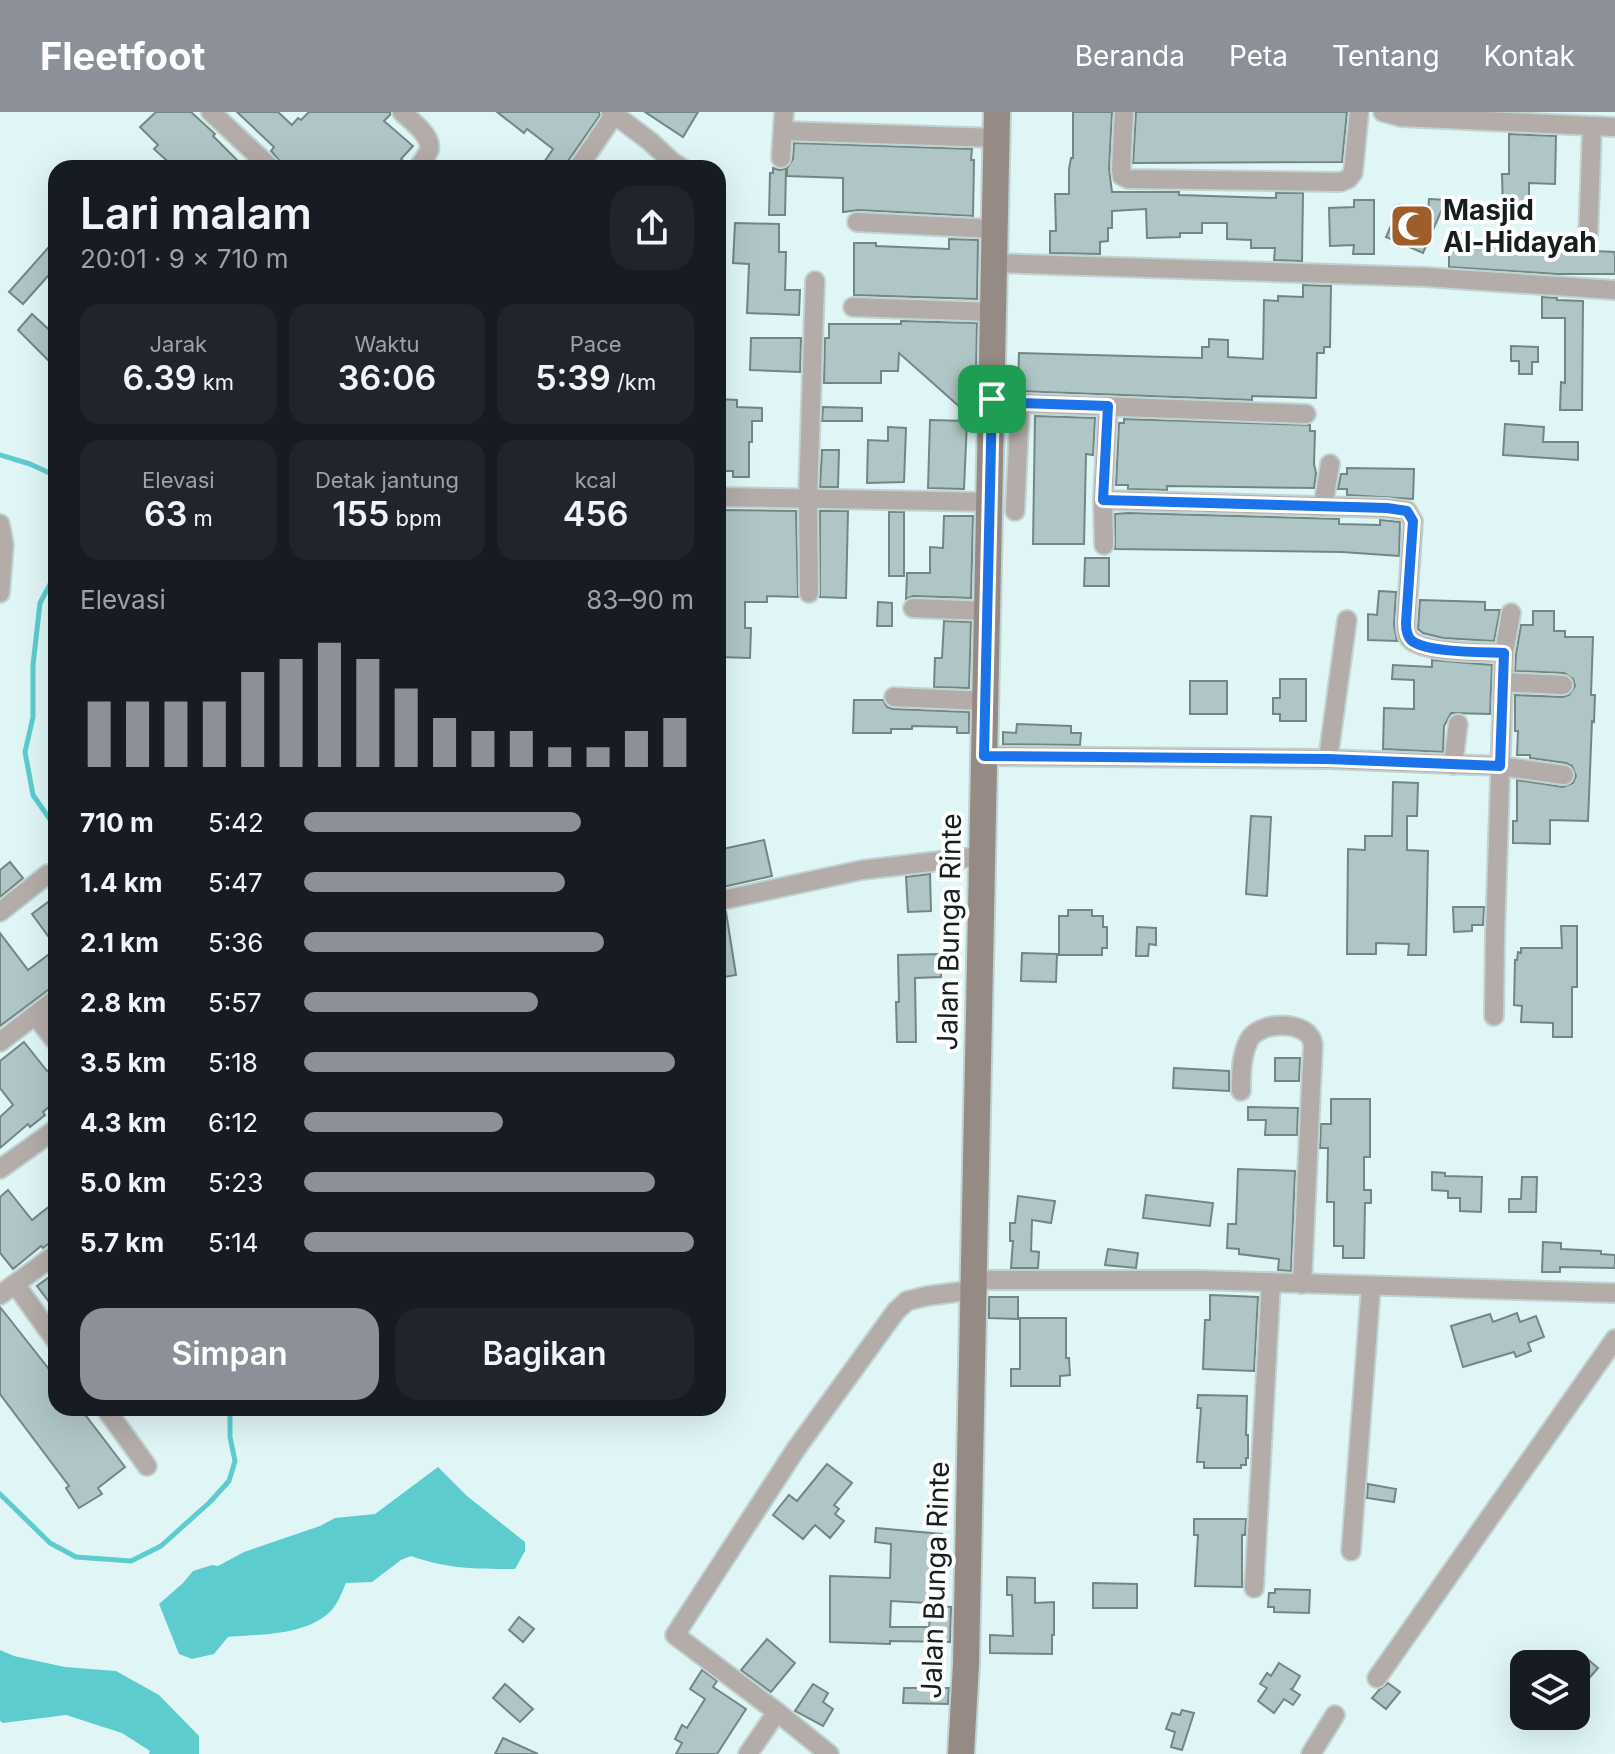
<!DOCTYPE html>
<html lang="id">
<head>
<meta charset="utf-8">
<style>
	:root { --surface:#171b24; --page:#20242c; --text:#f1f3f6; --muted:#9ea1a6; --accent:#8c9099 }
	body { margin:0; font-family:Inter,sans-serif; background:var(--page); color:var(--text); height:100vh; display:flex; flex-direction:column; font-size:30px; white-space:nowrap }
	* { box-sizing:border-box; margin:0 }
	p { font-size:26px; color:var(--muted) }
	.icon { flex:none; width:44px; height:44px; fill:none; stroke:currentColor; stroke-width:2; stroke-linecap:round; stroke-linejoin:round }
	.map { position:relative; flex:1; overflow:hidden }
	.sheet { position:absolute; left:48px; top:48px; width:678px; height:1256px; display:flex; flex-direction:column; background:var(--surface); border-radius:24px; box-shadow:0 8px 32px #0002 }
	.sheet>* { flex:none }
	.controls { position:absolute; left:1510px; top:1538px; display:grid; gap:16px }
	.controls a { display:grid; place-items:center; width:80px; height:80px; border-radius:16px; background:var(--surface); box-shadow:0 8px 32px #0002; font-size:40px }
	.pin { position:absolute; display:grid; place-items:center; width:68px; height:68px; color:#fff; margin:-34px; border-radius:16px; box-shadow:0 4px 12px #0006 }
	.round { display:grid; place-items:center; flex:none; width:84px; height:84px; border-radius:24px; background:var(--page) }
	.head { display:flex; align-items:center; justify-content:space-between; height:136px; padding:0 32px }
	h1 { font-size:44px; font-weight:600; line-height:60px }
	.metrics { display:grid; grid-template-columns:repeat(3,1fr); gap:12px; height:136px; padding:8px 32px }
	.metrics div { display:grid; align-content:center; border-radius:20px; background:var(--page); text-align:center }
	.metrics b { font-size:34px; font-weight:600 }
	.metrics small { font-size:22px; font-weight:400 }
	.metrics p { font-size:22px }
	.chart { height:224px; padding:16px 32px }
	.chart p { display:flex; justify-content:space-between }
	.chart svg { width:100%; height:144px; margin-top:8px; stroke:var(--accent); stroke-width:6 }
	.action { display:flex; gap:16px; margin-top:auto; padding:16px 32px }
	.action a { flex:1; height:92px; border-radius:24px; background:var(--accent); color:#fff; font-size:32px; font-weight:600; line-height:92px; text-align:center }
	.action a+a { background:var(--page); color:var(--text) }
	ul { padding:0 32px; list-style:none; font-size:26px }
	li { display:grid; grid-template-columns:128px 96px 1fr; align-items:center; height:60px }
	li i { height:20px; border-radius:10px; background:var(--accent) }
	header { display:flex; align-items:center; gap:48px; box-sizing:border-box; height:112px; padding:0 40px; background:var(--accent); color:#fff }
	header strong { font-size:38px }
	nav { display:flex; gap:44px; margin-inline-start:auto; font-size:28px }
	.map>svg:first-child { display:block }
</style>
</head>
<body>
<header>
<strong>Fleetfoot</strong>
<nav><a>Beranda</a><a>Peta</a><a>Tentang</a><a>Kontak</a></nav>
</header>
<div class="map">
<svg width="1615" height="1642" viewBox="0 0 1615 1642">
	<rect width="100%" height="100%" fill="#e0f6f6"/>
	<g fill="#5ccccf">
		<path d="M438 1355 467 1384 525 1430V1439L515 1457C477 1457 447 1457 411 1444L401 1448 372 1470 346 1471C342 1480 338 1491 331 1499 305 1524 262 1522 228 1525L214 1542 192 1547 179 1542 159 1492 183 1471 193 1459 212 1453 218 1454 244 1440 320 1414 335 1406 375 1402Z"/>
		<polygon points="0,1538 14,1544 65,1555 116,1559 159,1583 199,1624 199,1642 149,1642 150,1639 122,1621 66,1603 3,1611 0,1609"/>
	</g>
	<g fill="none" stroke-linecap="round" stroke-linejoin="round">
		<g stroke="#5ccccf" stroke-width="5">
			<polyline points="0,343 30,352 56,364"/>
			<polyline points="56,461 40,491 33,553 33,605 25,640 33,683 56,716"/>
			<polyline points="0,1382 50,1431 76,1445 131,1449 161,1434 210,1390 229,1369 235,1349 230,1325 230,1296"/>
		</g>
	</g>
	<g fill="#b0c6c6" stroke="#728686" stroke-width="2">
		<polygon points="156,0 191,0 215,22 213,24 245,56 175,56 154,37 158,33 140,15"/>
		<polygon points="237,0 278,0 292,13 298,6 301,8 309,0 390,0 390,3 384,9 413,34 401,47 407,52 406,56 367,56 360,50 354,56 286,56 271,39 274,35"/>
		<polygon points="497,0 599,0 600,3 568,49 566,56 540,56 553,37 527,17 524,21"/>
		<polygon points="645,0 698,0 683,25"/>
		<polygon points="1073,0 1112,0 1109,57 1112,80 1179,80 1179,83 1276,86 1276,81 1303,81 1302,149 1274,148 1275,136 1251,136 1251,128 1227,127 1227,111 1202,111 1202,121 1180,121 1180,125 1147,126 1146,97 1112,99 1112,116 1108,116 1108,129 1100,130 1100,142 1050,141 1050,119 1056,119 1055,82 1069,82 1069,57 1071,46 1073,46"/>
		<polygon points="1136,0 1347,0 1342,50 1133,51"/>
		<polygon points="1509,22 1556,24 1555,72 1529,71 1529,97 1503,98 1502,62 1509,62"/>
		<polygon points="794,31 972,37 971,48 974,48 973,104 858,98 843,100 843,66 787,64 787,56 793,47"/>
		<polygon points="773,56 779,58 786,57 785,103 769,103 770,61 773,61"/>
		<polygon points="1429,87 1446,88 1423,141 1386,125 1400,93 1428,105"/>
		<polygon points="1354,88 1374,88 1374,142 1353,142 1354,133 1330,134 1329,96 1354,95"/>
		<polygon points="735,111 779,112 779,140 786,140 785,178 800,178 799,203 747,201 749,152 733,151"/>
		<polygon points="1449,121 1468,121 1468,137 1518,136 1518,125 1551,125 1551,138 1581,139 1588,142 1595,139 1615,140 1615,162 1557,162 1449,155"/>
		<polygon points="56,127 56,155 23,192 9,180"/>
		<polygon points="949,127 978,128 977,187 854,183 854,131 876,131 876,134 949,137"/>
		<polygon points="1303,173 1331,174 1330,235 1324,235 1324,241 1317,241 1316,286 1252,284 1252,288 1018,279 1019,241 1202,246 1202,235 1209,235 1209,227 1228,228 1228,245 1263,247 1264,188 1278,189 1278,184 1303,185"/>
		<polygon points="1542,185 1557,186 1557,188 1583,189 1582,298 1560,298 1561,270 1565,271 1565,206 1542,206"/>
		<polygon points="32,202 56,224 56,256 18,218"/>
		<polygon points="901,209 977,211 976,258 971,258 970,304 899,241 898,259 881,259 881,271 824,271 825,226 829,226 829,212 901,212"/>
		<polygon points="751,226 801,226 800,260 750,258"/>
		<polygon points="1511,234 1538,235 1538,250 1532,250 1532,262 1519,262 1519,249 1511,249"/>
		<polygon points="718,287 737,288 737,295 762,296 762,309 752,309 752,330 749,330 749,365 733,365 733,359 724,359 724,300 718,300"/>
		<polygon points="823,295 862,296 862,309 822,309"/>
		<polygon points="1035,304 1095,306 1093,343 1086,342 1084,432 1033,432"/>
		<polygon points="1124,307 1310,313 1310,319 1315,319 1314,352 1316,361 1314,376 1167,374 1167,378 1128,377 1128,373 1116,373 1119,311 1124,311"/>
		<polygon points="930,308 967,309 964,377 928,376"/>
		<polygon points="1505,312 1544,315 1543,330 1578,330 1578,348 1503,343"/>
		<polygon points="888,315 906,316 904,370 867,371 868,328 888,329"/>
		<polygon points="822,338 839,338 838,375 820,375"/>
		<polygon points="1347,356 1414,357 1413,387 1347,383 1347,377 1338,377 1341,362 1347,362"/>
		<polygon points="722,398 796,399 798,485 767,484 767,490 745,490 745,516 751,516 750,546 718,545 718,436 722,436"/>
		<polygon points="820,399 848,399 846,486 820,485"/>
		<rect x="889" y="400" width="15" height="64"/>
		<polygon points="1128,401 1339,407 1339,412 1380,413 1380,408 1400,410 1399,444 1342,440 1115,437 1115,402"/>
		<polygon points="944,404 973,404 971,486 913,484 906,487 907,461 930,461 930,435 943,436"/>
		<polygon points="1085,446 1109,446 1109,474 1084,474"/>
		<polygon points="1379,479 1396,480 1394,513 1397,529 1368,528 1368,502 1377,503"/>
		<polygon points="1420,488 1485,490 1485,498 1500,498 1494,529 1443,526 1423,521 1418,517"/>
		<polygon points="878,490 892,491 892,514 877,514"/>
		<polygon points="1533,499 1554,499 1554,519 1565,519 1565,525 1593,525 1591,583 1595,583 1594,610 1592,609 1588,709 1550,708 1550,732 1513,731 1513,709 1517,709 1517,668 1563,675 1573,671 1576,664 1572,654 1566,651 1530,646 1530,643 1517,643 1518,619 1515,619 1515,583 1563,585 1569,583 1575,574 1573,567 1564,561 1515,559 1516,542 1521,513 1533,513"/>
		<polygon points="944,509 971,510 969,576 934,575 935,546 942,546"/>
		<polygon points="1432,548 1492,553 1490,602 1451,601 1444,614 1443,640 1383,637 1384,596 1414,597 1414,568 1392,567 1393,553 1432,555"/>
		<polygon points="1280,567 1306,567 1306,609 1280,609 1280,602 1273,602 1273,586 1280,586"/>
		<rect x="1190" y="569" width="37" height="33"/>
		<polygon points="854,588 883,588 887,595 893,597 969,600 969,621 957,621 957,615 912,614 912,617 891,617 891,621 853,621"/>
		<polygon points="1017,612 1071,614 1071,621 1081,621 1080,633 1003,632 1003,620 1016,621"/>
		<polygon points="1393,670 1418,671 1417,704 1407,704 1407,738 1428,739 1426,843 1408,843 1409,832 1376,831 1376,842 1347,842 1348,737 1365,738 1365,724 1392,724"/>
		<polygon points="1251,704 1271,705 1267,784 1246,782"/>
		<polygon points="764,728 772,764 718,776 718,738"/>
		<polygon points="10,750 23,766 0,785 0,758"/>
		<polygon points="930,762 931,799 908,800 906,765"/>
		<polygon points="56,784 56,835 32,802"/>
		<polygon points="1453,795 1484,795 1483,813 1472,813 1472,819 1454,820"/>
		<polygon points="1068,798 1092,798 1092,804 1103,804 1103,815 1107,815 1107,836 1102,836 1102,843 1059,843 1059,804 1068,804"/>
		<polygon points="726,800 736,863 718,866 718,801"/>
		<polygon points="1561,814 1577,814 1577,875 1572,875 1572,925 1553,925 1553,911 1521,910 1522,894 1514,893 1515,848 1517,848 1518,840 1521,841 1521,836 1562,836"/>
		<polygon points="1137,815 1156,816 1156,833 1149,832 1148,844 1136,844"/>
		<polygon points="0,821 28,858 56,837 56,872 0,914"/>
		<polygon points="1022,841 1057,842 1056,870 1021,869"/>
		<polygon points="941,842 941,865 915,866 916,930 897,930 896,890 899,890 898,843"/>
		<polygon points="24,930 47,959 50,957 56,964 56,989 43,1000 45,1003 30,1015 28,1012 0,1036 0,1005 13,993 0,976 0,949"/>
		<polygon points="1275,946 1300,946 1299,969 1275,969"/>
		<polygon points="1174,956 1229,959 1229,979 1173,976"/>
		<polygon points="1331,987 1370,987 1370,1045 1364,1045 1364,1078 1371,1078 1371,1091 1365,1091 1364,1146 1343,1146 1343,1134 1334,1134 1334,1090 1327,1090 1328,1036 1320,1036 1321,1012 1331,1012"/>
		<polygon points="1248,995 1298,996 1297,1023 1265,1023 1266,1008 1248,1008"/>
		<polygon points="1238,1057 1295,1059 1291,1159 1278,1158 1279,1147 1239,1142 1239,1137 1227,1136 1228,1112 1236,1112"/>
		<polygon points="1432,1060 1445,1061 1445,1064 1482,1065 1481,1100 1460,1099 1460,1086 1448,1086 1448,1079 1432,1078"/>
		<polygon points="1522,1065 1537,1065 1536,1100 1509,1100 1509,1087 1521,1087"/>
		<polygon points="8,1078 32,1108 56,1089 56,1126 43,1136 41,1134 13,1157 0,1141 0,1085"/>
		<polygon points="1146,1083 1213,1091 1210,1114 1143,1106"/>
		<polygon points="1018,1084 1055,1089 1051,1111 1032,1108 1031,1139 1039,1140 1038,1156 1011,1156 1013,1129 1010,1129 1010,1111 1015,1111"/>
		<polygon points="1543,1130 1561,1131 1561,1137 1601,1139 1601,1142 1615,1143 1615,1156 1560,1155 1560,1160 1542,1160"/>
		<polygon points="1108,1137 1138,1141 1136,1156 1105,1153"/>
		<polygon points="56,1160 56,1199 37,1174"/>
		<polygon points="1210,1183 1258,1185 1254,1259 1203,1257 1205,1208 1210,1208"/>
		<polygon points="989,1185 1018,1185 1018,1207 989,1206"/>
		<polygon points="0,1195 56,1266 56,1296 80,1296 125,1355 98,1376 102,1382 79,1396 66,1376 69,1374 0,1282"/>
		<polygon points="1517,1201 1520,1210 1536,1204 1544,1225 1528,1231 1531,1239 1516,1245 1514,1240 1463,1255 1451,1214 1490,1202 1493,1210"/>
		<polygon points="1020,1206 1066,1206 1066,1246 1069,1246 1070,1263 1060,1264 1060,1274 1011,1274 1011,1257 1020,1257"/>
		<polygon points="1198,1283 1247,1284 1246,1323 1248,1323 1248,1346 1246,1346 1246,1353 1241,1353 1241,1356 1204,1356 1204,1350 1197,1350 1201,1296 1197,1296"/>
		<polygon points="827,1352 852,1371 834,1393 839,1397 835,1402 844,1409 830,1426 815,1413 803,1427 773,1403 789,1383 797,1389"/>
		<polygon points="1368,1372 1396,1377 1394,1390 1367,1386"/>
		<polygon points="1194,1407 1246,1407 1245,1423 1242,1423 1242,1475 1195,1474 1198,1423 1194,1423"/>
		<polygon points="876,1416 942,1422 940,1444 949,1444 948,1462 928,1461 927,1491 891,1489 890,1515 929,1515 931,1494 951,1495 950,1530 890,1529 890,1532 830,1530 830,1464 890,1466 891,1432 875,1430"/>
		<polygon points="1007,1465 1035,1466 1035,1491 1054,1490 1054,1523 1052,1523 1052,1542 990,1541 990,1523 1013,1524 1012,1483 1007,1483"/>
		<polygon points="1093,1471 1137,1472 1137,1496 1093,1496"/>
		<polygon points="1275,1477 1310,1478 1309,1501 1274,1500 1274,1495 1268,1495 1269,1481 1275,1481"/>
		<polygon points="519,1505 534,1517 523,1530 509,1518"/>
		<polygon points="767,1527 795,1551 771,1580 741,1558"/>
		<polygon points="1584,1544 1598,1556 1576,1581 1576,1553"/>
		<polygon points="1279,1551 1300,1564 1293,1576 1291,1577 1300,1583 1293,1593 1284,1587 1274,1601 1258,1589 1267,1576 1260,1572 1267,1561 1271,1564"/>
		<polygon points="702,1558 717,1569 713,1575 746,1597 717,1642 676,1642 682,1631 675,1627 682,1613 687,1616 705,1587 690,1577"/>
		<polygon points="1388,1571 1400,1580 1386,1597 1372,1586 1379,1578"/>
		<polygon points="505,1572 533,1597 520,1610 493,1586"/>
		<polygon points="813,1572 828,1581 823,1590 833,1597 823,1614 795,1599"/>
		<polygon points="904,1576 949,1576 948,1592 903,1591"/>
		<polygon points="1182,1598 1194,1601 1182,1638 1171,1635 1175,1620 1166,1617 1172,1601 1180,1603"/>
		<polygon points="503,1626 538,1642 495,1642"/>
	</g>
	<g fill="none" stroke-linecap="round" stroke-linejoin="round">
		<g stroke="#c0d3d3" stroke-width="22">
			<g id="street">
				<polyline points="211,0 271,56"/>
				<path d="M402 0C411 9 433 24 429 38 427 44 421 51 418 56"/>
				<polyline points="611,0 651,30 672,50 682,56"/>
				<polyline points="1124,0 1121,58 1122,64 1128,67 1340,70 1348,67 1353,61 1359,0"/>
				<polyline points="1383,0 1401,5 1615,15"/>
				<polyline points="783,19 997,26"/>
				<polyline points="781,46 784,0"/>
				<polyline points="578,56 614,3"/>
				<polyline points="857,110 995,117"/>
				<polyline points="1588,130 1592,15"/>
				<polyline points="994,151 1426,165 1615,178"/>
				<polyline points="853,195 993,200"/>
				<polyline points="992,287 1020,291 1306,302"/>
				<polyline points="718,385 989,390"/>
				<path d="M1103 388 1387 396 1407 399 1413 409 1406 511C1406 517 1406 524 1411 528 1425 541 1484 540 1504 541"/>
				<polyline points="1323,395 1330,352"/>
				<polyline points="1015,399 1020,291"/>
				<polyline points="0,412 4,433 0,481"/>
				<polyline points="1104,433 1103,388 1108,294"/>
				<polyline points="809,481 808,386 815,169"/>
				<polyline points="913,496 987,499"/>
				<polyline points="1503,570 1563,573"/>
				<polyline points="894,585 985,589"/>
				<polyline points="984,644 1328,647 1500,654 1564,663"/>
				<polyline points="1328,647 1347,508"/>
				<polyline points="1453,653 1458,612"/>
				<polyline points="718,789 862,758 982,744"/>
				<polyline points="0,800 48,762 56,770"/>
				<polyline points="35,903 56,930"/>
				<polyline points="1494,904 1495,823 1504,541 1511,501"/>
				<polyline points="0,930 56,887"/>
				<path d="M1241 979C1241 962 1241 944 1249 928 1258 911 1295 909 1308 922 1312 926 1312 928 1313 933L1302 1172"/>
				<polyline points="0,1057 56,1017"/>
				<polyline points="974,1168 1201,1168 1615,1181"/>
				<polyline points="15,1172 56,1229"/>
				<polyline points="0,1183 56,1142"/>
				<polyline points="105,1296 147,1354"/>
				<polyline points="1351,1439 1371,1174"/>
				<polyline points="1254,1476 1271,1170"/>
				<polyline points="1377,1566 1615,1227"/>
				<polyline points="777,1600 675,1523 796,1337 896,1199 907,1189 927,1184 973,1178"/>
				<polyline points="748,1642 777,1600 829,1642"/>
				<polyline points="1311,1642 1335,1603"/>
			</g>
		</g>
		<g stroke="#c0d3d3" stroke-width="30">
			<polyline id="secondary" points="961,1642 966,1552 997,0"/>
		</g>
		<use href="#street" stroke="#b3aca8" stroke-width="18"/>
		<use href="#secondary" stroke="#958b84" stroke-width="26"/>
	</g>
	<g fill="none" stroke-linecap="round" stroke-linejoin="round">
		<g stroke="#fff" stroke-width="16">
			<path id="route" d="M992 287 1020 291 1108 294 1103 388 1387 396 1407 399 1413 409 1406 511C1406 517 1407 524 1411 528 1425 541 1484 540 1504 541L1500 654 1328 647 984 644Z"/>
		</g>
		<use href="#route" stroke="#1a73e8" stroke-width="10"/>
	</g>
	<defs>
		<g id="mosque-square" transform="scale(2.3)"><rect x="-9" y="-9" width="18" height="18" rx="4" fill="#9f5d2a" stroke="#fff"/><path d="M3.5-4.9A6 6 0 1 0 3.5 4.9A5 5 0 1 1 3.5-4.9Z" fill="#fff"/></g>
	</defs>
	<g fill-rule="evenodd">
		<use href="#mosque-square" x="1412" y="114"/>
	</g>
	<g text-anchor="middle" stroke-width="8" stroke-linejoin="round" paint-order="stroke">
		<g font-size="28" font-weight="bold" fill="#161e1e" stroke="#fff" text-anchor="start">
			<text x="1443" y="108">Masjid<tspan x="1443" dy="32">Al-Hidayah</tspan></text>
		</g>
		<g font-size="28" fill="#161e1e" stroke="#fff">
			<text transform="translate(949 820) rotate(-89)" y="10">Jalan Bunga Rinte</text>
			<text transform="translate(935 1468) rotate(-88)" y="10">Jalan Bunga Rinte</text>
		</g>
	</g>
</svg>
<div class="controls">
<a><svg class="icon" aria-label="layers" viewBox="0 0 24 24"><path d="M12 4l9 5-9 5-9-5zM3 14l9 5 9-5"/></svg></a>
</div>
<div class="pin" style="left:992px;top:287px;background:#1e9e55"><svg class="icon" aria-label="arrive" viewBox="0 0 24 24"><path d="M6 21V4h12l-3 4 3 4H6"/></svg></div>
<section class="sheet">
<div class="head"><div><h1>Lari malam</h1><p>20:01 · 9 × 710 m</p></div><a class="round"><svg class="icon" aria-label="share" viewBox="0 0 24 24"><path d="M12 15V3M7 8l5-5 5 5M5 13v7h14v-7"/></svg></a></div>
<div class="metrics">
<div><p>Jarak</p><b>6.39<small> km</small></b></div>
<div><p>Waktu</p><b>36:06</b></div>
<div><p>Pace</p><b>5:39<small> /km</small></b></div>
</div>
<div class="metrics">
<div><p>Elevasi</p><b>63<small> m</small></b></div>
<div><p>Detak jantung</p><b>155<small> bpm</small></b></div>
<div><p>kcal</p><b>456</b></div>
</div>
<div class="chart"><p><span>Elevasi</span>83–90 m</p>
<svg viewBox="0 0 160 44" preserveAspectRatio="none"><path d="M5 44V24M15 44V24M25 44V24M35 44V24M45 44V15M55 44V11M65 44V6M75 44V11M85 44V20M95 44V29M105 44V33M115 44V33M125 44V38M135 44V38M145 44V33M155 44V29"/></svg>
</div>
<ul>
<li><b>710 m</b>5:42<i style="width:71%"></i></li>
<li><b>1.4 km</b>5:47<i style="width:67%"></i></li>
<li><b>2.1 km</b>5:36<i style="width:77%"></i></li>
<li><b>2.8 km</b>5:57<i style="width:60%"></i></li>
<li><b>3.5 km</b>5:18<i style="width:95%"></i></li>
<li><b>4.3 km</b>6:12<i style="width:51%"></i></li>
<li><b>5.0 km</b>5:23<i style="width:90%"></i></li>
<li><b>5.7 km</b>5:14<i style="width:100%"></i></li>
</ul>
<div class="action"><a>Simpan</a><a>Bagikan</a></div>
</section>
</div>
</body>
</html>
